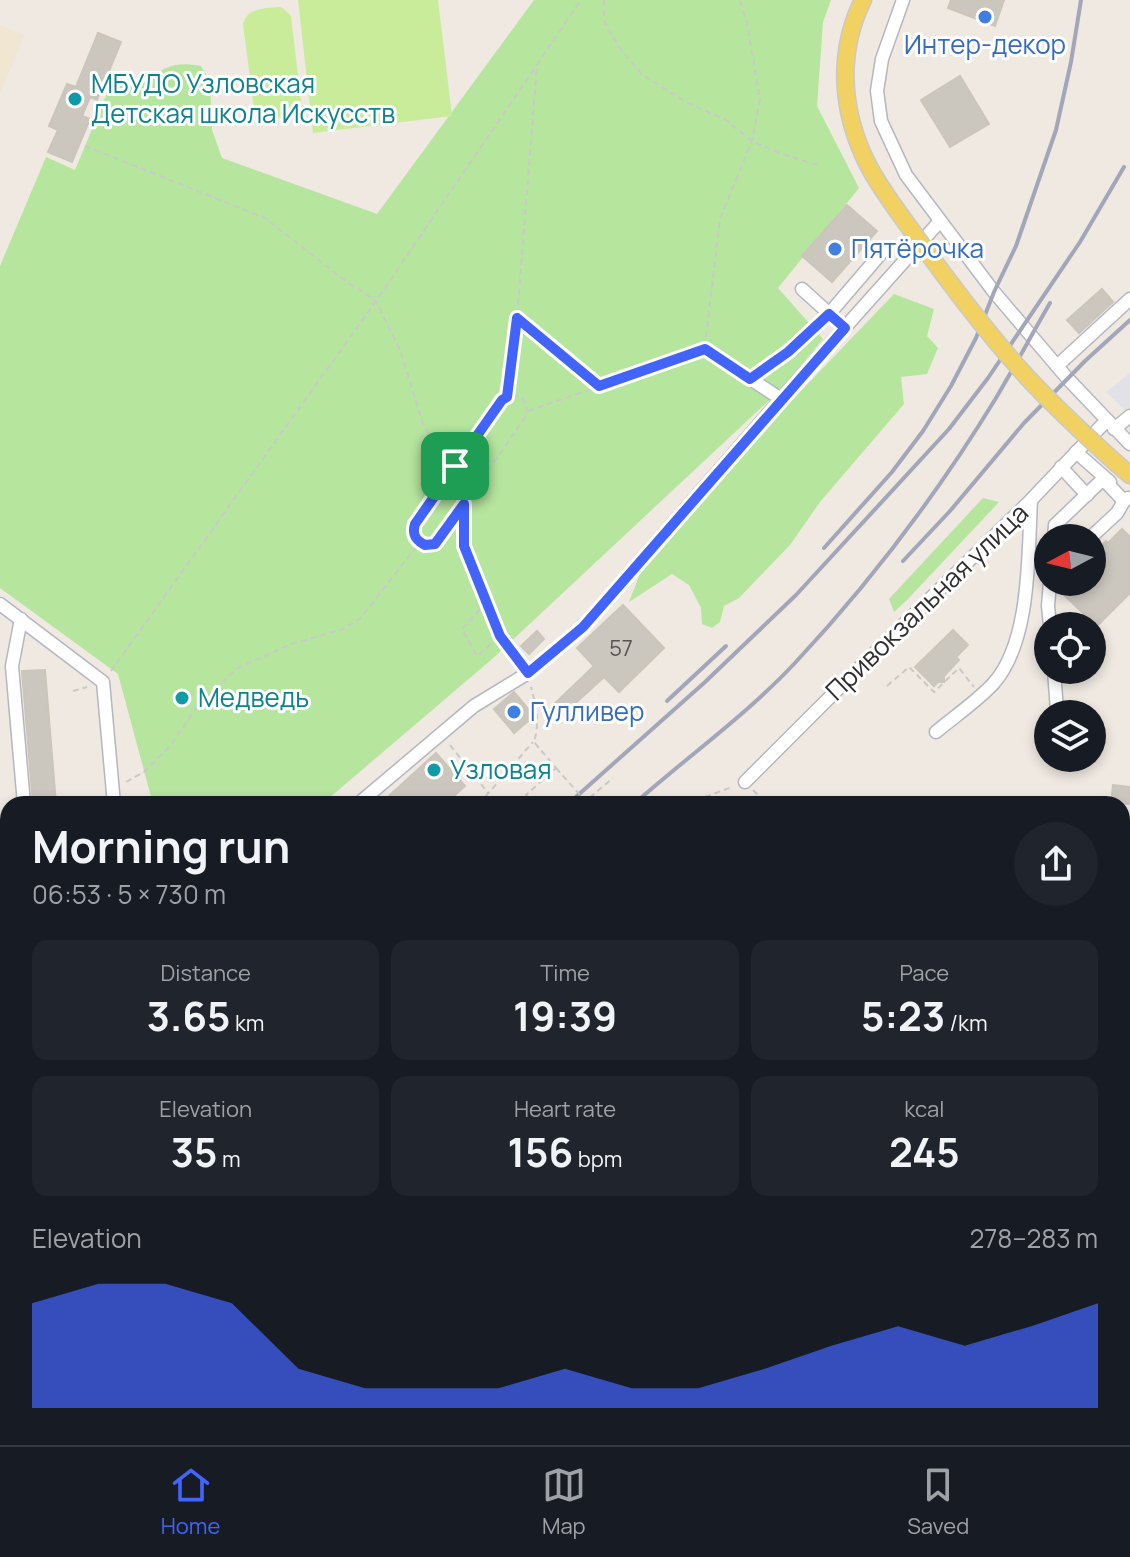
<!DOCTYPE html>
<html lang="en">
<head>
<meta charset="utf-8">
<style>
	:root { --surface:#171b24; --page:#20242c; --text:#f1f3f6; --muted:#9ea1a6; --line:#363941; --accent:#4264fb }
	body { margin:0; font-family:Manrope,sans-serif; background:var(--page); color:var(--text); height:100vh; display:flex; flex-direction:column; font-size:30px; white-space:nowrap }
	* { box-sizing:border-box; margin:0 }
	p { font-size:26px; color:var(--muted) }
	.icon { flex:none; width:44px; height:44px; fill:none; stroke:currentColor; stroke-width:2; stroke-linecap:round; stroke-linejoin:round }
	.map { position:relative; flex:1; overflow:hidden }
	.details { position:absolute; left:0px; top:796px; width:1130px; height:650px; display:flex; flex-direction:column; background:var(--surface); border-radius:24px 24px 0 0; box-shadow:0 4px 12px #0003 }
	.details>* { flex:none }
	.needle { width:52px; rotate:263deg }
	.tools { position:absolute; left:1034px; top:524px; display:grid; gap:16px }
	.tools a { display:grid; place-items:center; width:72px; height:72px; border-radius:50%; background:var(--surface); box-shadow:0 4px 12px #0003; font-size:40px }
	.pin { position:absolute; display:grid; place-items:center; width:68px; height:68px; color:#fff; margin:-34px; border-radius:16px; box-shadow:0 4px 12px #0006 }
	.round { display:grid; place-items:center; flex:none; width:84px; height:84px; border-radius:42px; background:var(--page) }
	.overview { display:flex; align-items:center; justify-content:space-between; height:136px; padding:0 32px }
	h1 { font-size:44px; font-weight:700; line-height:60px }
	.figures { display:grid; grid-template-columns:repeat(3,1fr); gap:12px; height:136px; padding:8px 32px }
	.figures div { display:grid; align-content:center; border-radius:16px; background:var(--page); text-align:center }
	.figures b { font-size:40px; font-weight:700 }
	.figures small { font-size:22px; font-weight:400 }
	.figures p { font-size:22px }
	.chart { height:224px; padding:16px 32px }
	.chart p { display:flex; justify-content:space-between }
	.chart svg { width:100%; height:144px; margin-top:8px; fill:var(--accent); opacity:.7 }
	.menu { display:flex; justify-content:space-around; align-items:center; height:112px; border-top:2px solid var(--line); background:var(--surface); font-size:22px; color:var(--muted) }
	.menu a { display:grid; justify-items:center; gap:4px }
	.menu .on { color:var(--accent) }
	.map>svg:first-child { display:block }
</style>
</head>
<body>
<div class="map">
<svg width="1130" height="1445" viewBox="0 0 1130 1445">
	<rect width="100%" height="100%" fill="#efe9e1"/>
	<polygon fill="#e3e1e8" points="1130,373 1130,415 1106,392"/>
	<polygon fill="#f0e6d1" points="0,25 24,35 0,94"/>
	<g fill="#b6e59e">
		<path d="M534 0H831L823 22 817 106 859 188 778 288 823 339 778 392 491 660 322 804H153L118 674 0 588V266L46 157 75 170 113 79 143 83C164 67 174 61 201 66L210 81 212 130 222 158 377 214Z"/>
		<polygon points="894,294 934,309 927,336 938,348 927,374 901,377 904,404 820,502 790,545 739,598 724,606 720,622 712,628 702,624 701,608 689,585 672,574 629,602 650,548"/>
		<polygon points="983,498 999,502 907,600 894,612 889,599"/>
		<polygon points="1122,887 1130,893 1130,1229 1122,1228"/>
		<polygon points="1130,1402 1130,1445 1066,1445 1071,1438 1122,1438 1122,1405"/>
	</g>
	<g fill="#c9ec9a">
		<polygon points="298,0 438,0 452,116 313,133"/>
		<path d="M280 7 284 9 291 16 301 102 300 107 294 114C280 118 263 122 254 109L243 24C247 8 265 8 280 7Z"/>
	</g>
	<g fill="#cbc7bf" stroke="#cbc5ba" stroke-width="2">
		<polygon points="951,0 1004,0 995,26 948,8"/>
		<polygon points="98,33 121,42 97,100 90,97 82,116 90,119 72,162 48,152 58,130 49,126 67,84 76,87"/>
		<polygon points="960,76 989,124 950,147 921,100"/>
		<polygon points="847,205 877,231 832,282 802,256"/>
		<polygon points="1102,289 1113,302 1079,333 1067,320"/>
		<polygon points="1122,529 1130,537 1130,593 1097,626 1072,626 1084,614 1062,593 1073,582 1092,582 1092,563 1098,557 1094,553 1106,541 1108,543"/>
		<polygon points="623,605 664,648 619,692 604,677 557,720 548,710 594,666 577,648"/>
		<polygon points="953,630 968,645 956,657 959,660 944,676 944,682 938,682 934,686 915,667"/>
		<polygon points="537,631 544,639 529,654 521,646"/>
		<polygon points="45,670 56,804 33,804 22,671"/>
		<polygon points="514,692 534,716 514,733 494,709"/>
		<polygon points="436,753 465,786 445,804 380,804"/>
		<polygon points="1113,785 1130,787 1130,804 1111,804"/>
	</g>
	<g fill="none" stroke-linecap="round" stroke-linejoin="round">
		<g stroke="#b4b7c1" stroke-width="15">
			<g id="minor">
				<polyline points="903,0 882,59 877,91 881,121 906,175 994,292 1068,379 1130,444"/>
				<polyline points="802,289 845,328"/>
				<polyline points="829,314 883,251"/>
				<polyline points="705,349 781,399"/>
				<polyline points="1057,366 1130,299"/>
				<polyline points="1114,429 1130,416"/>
				<polyline points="1076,452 1110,482"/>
				<polyline points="1061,467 1087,495"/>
				<polyline points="1054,538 1055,525 1103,479 1124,501 1128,498"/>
				<polyline points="1090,538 1117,513 1124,501"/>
				<polyline points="0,604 103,682 114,804"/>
				<polyline points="21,619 12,666 24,804"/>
				<polyline points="1050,626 1048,606 1050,582"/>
				<polyline points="1054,670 1057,711 1054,714"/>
				<path d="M936 732C955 716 976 702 993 684 1031 642 1028 554 1031 500"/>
				<polyline points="745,782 841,686 1031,500 1107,420"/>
				<polyline points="358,804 474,706 528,673 583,627 781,399 940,221"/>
				<polyline points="0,1073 6,1082"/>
				<polyline points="1122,1344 1130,1344"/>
				<polyline points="103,1445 147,1438"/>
			</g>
		</g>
		<g stroke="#c9c9c9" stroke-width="19">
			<g id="major">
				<path d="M863 0C837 52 841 111 867 163 879 187 896 209 912 231"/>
				<polyline points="1116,463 1130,475"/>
			</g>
		</g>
		<g stroke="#c9c9c9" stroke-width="2" stroke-dasharray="6 4" stroke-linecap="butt">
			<polyline points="604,0 604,21 621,50 643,75 684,101 726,120 752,141 781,154 818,165"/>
			<polyline points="85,146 265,218 347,282 376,301 400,350 423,424 439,454 455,466"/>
			<polyline points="517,318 598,385"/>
			<polyline points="706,337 720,219 752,141 760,99 747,24 740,0"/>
			<polyline points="761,371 788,352 821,322"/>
			<polyline points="507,394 517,318 537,66"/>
			<path d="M512 395C524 396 529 405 526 416L439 541 430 545 420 542 414 534 415 524 502 400Z"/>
			<polyline points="528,411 692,354"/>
			<polyline points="464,507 464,546 500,636 521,663"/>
			<polyline points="487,602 462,629 477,656 500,636"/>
			<polyline points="111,671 376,301 581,0"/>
			<polyline points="887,686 909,667 934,692 959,668 974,687"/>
			<polyline points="73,691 87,687"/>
			<polyline points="450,745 488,793"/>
			<polyline points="126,782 144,772 171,745 201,701 238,668 289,645 343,629 360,619 420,542"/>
			<polyline points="753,790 767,804"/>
			<path d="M528 797 526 795 556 768 534 742C540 722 536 706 531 687"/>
			<polyline points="479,804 533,742"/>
			<polyline points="582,804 613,778"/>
			<polyline points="698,804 705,797 732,787"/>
			<polyline points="0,889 8,885"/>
			<polyline points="0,924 8,923"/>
			<polyline points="0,978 5,1061"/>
			<polyline points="1122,1221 1130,1232"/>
			<polyline points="1122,1404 1130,1402"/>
			<polyline points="20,1445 25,1438"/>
			<polyline points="1060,1445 1066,1438"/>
		</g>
		<use href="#minor" stroke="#fff" stroke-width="12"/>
		<use href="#major" stroke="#f2d163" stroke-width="16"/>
		<g stroke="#a3a6b8" stroke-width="4">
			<polyline points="824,548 892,472 923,431 951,386 976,338 994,292 1016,246 1056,130 1071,62 1081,0"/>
			<polyline points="903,561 950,511 1024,423 1085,361 1130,320"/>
			<polyline points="667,701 726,646"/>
			<polyline points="568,804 704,683 796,595 949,429 988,378 1080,242 1124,167"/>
			<path d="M634 804C687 757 745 716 794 664 870 583 938 493 996 398 1015 366 1032 334 1050 303"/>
			<polyline points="0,1288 8,1282"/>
			<polyline points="0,1305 8,1299"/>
		</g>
		<g stroke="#c9c9c9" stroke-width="19" stroke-linecap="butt">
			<path id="major-bridge" d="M912 231C948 281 985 331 1027 377 1055 407 1085 435 1116 463"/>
		</g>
		<polyline stroke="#c9c9c9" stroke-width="2" stroke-dasharray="6 4" stroke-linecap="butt" points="556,768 588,804"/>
		<use href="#major-bridge" stroke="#f2d163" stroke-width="16"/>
	</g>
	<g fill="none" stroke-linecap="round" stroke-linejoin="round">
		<g stroke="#fff" stroke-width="16">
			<path id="route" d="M829 314 845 328 583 627 528 673 500 636 464 546V504L435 544 425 545C415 540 412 534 415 524L502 400 507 397 517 318 599 386 705 349 750 379 788 352Z"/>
		</g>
		<use href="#route" stroke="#4264fb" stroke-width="10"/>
	</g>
	<g fill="#3f7fe0" stroke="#fff" stroke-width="3">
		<circle cx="985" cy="17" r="8"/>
		<circle cx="835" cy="249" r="8"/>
		<circle cx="514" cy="712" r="8"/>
	</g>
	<g fill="#0f9aa8" stroke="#fff" stroke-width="3">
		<circle cx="75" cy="99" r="8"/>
		<circle cx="182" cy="698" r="8"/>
		<circle cx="434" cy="770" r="8"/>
	</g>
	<g text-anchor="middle" stroke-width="6" stroke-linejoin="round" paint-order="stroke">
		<g font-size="22" fill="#555452">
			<text x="621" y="656">57</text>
		</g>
		<g font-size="26" fill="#366cbe" stroke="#fff" text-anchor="start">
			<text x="985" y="54" text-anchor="middle">Интер-декор</text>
			<text x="851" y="258">Пятёрочка</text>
			<text x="530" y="721">Гулливер</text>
		</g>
		<g font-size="26" fill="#0d838f" stroke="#fff" text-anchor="start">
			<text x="91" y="93">МБУДО Узловская<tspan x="91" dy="30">Детская школа Искусств</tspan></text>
			<text x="198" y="707">Медведь</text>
			<text x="450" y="779">Узловая</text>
		</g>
		<g font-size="26" fill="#2e2e2e" stroke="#fff">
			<text transform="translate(927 602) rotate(-44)" y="9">Привокзальная улица</text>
		</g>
	</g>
</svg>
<div class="tools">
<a><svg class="needle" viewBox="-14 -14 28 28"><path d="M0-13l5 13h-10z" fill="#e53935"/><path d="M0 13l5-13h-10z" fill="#9ea1a6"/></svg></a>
<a><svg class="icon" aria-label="locate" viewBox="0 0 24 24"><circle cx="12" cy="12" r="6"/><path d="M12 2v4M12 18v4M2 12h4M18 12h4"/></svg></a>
<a><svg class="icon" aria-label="layers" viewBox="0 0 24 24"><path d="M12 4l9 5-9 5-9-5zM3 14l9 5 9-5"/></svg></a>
</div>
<div class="pin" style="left:455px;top:466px;background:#1e9e55"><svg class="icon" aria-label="arrive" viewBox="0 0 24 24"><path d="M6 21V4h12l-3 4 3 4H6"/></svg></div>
<section class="details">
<div class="overview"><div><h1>Morning run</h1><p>06:53 · 5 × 730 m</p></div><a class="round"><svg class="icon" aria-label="share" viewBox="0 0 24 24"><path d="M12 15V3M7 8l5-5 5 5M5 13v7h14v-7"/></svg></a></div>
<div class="figures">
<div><p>Distance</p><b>3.65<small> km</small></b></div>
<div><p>Time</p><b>19:39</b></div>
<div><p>Pace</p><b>5:23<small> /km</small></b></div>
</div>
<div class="figures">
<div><p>Elevation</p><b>35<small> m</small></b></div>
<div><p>Heart rate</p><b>156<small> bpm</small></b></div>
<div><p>kcal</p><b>245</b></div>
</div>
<div class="chart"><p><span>Elevation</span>278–283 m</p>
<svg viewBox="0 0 160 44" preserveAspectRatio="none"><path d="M0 44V12L10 6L20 6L30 12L40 32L50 38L60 38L70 38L80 32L90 38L100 38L110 32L120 25L130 19L140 25L150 19L160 12V44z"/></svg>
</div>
</section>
</div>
<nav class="menu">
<a class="on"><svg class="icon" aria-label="home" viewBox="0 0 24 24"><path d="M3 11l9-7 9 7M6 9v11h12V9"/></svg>Home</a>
<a><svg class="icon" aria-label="map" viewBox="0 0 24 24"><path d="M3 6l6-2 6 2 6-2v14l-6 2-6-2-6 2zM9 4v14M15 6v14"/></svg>Map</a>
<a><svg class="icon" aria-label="saved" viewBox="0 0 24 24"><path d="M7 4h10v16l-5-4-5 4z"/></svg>Saved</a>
</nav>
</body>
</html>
